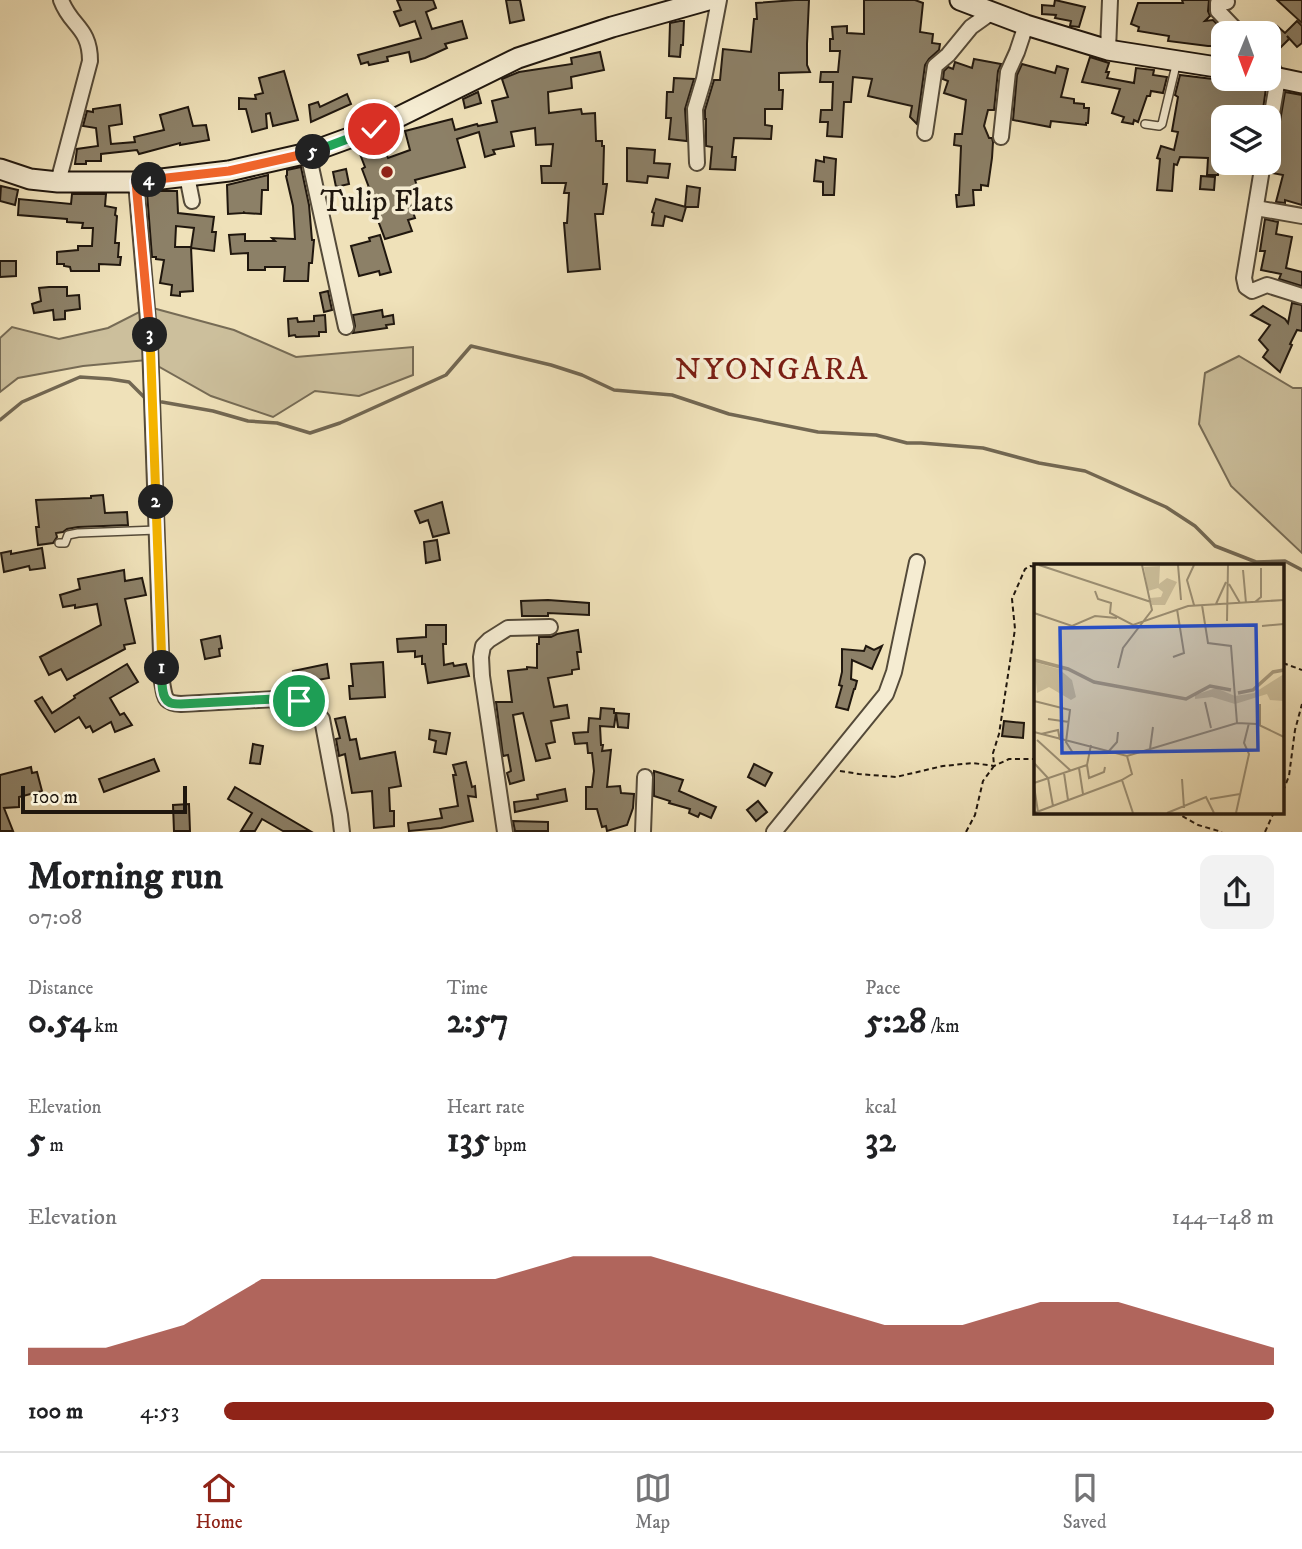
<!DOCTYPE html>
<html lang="en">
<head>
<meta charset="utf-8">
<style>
	:root { --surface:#fff; --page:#f2f2f2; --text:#202124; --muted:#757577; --line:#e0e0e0; --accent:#8f2418 }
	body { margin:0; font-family:"IM FELL DW Pica",serif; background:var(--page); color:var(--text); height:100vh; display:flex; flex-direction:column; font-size:26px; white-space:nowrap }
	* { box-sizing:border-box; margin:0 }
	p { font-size:23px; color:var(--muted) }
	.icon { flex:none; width:38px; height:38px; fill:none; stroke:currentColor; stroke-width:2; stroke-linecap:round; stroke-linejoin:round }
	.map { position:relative; height:832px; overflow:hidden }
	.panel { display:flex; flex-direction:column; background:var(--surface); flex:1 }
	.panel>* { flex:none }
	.needle { width:46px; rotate:181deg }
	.fabs { position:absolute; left:1211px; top:21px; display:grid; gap:14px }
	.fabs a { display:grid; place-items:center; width:70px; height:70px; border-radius:14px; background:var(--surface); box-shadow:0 7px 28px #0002; font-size:35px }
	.scale { position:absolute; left:21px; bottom:18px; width:166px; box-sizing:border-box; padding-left:7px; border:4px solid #20170e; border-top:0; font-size:19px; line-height:24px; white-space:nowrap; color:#20170e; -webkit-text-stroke:5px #f5ecd2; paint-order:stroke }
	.pin { position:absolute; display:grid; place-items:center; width:60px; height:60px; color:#fff; margin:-30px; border:4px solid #fff; border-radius:50%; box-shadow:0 2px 7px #0007 }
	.km { position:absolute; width:35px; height:35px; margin:-18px; border-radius:50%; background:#222; color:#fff; font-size:19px; line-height:35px; text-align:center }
	.round { display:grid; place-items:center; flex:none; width:74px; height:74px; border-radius:14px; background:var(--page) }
	.headline { display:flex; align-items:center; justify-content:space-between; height:119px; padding:0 28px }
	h1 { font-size:38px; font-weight:700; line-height:52px }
	.metrics { display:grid; grid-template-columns:repeat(3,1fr); gap:10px; height:119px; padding:7px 28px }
	.metrics div { display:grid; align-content:center }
	.metrics b { font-size:35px; font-weight:700 }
	.metrics small { font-size:19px; font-weight:400 }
	.metrics p { font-size:19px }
	.chart { height:196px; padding:14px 28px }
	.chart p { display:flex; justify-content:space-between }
	.chart svg { width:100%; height:126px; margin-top:7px; fill:var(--accent); opacity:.7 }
	ul { padding:0 28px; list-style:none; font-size:23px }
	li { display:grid; grid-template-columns:112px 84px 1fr; align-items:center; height:52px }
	li i { height:18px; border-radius:9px; background:var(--accent) }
	.dock { display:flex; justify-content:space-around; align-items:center; height:98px; border-top:2px solid var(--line); background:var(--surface); font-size:19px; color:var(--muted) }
	.dock a { display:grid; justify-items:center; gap:4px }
	.dock .active { color:var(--accent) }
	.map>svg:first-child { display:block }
</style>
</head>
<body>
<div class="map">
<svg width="1302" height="832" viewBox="0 0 1302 832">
	<rect width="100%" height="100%" fill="#efe1b9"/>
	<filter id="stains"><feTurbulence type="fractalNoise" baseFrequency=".00286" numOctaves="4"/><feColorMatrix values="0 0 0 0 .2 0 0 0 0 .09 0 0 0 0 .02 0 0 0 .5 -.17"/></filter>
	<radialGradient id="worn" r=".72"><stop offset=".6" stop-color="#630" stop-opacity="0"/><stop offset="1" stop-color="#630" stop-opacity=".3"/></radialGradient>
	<g fill="#ccbf9c" stroke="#766b55" stroke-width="2">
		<polygon points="149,307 234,330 296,357 413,347 413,375 359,396 315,391 273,417 211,396 147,360 83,366 18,378 0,392 0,338 12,327 59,339 108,328"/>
		<polygon points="1239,356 1293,388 1302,388 1302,553 1231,486 1199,424 1205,373"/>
	</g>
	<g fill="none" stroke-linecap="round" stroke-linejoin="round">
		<g stroke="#726752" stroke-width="3.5">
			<polyline points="162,402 213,411 248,421 277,423 310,433 340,423 446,375 471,346 551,365 582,375 614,390 672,395 729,414 818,432 876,435 907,443 921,443 983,448 1039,463 1085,471 1166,507 1195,526 1215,546 1256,562 1285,561 1302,570"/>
			<polyline points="0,420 22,402 80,377 110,379 129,382 146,399"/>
		</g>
	</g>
	<g fill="#8c8067" stroke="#20170e" stroke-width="2">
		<polygon points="397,0 433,0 436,8 426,12 432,29 462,21 467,38 445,44 447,48 425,58 411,62 409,52 387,57 388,61 369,65 368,62 361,64 358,55 421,38 415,21 400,26 394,12 401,10"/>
		<polygon points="506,0 520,0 524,20 510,23"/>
		<polygon points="795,0 809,0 807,44 807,65 810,72 779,73 779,90 783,90 782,109 765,109 765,125 772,126 771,139 734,138 732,157 736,157 735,170 710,169 712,147 706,146 706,119 705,119 705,110 714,80 720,80 723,49 751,52 754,19 757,19 756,3"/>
		<polygon points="864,0 915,0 923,3 920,32 933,34 932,43 940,44 939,50 929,59 925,65 917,124 910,117 912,106 868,96 872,79 853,77 851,102 844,102 842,137 827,136 828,122 820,122 821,110 832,110 833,82 820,82 821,72 838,72 840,51 830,51 830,39 833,39 832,27 847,26 847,33 864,34"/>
		<polygon points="1055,0 1085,7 1079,27 1070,26 1071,21 1055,18 1056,15 1042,14 1042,5 1054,6"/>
		<polygon points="1182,0 1209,0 1208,11 1210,16 1205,21 1213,20 1226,33 1223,33 1223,46 1208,46 1168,41 1169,36 1138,31 1139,27 1131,24 1138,3 1183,3"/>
		<polygon points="1277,0 1302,0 1302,23"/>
		<polygon points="680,21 684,21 683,45 681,45 680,57 669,56 670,23"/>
		<polygon points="1297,21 1302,26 1302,43 1297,47 1287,36 1289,39 1275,53 1269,47 1269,35 1277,26 1285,33"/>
		<polygon points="600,52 604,70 571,77 572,88 548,92 549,113 581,109 582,114 595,113 596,141 602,141 602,146 604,146 603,184 607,184 603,214 595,214 600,269 568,272 564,223 567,223 569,193 564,193 566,183 542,183 541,166 551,166 553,144 536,145 535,128 511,132 514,146 493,150 495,154 485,157 479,132 457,139 465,167 415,180 419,192 408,197 415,218 408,220 412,231 385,239 368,194 371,193 362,169 365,167 358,149 377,141 380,150 384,148 388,158 410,150 405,131 452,119 455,130 477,124 478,126 497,122 492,101 508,97 502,79 519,72 572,64 571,58"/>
		<polygon points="1090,57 1109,63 1106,72 1109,72 1107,78 1134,83 1136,68 1154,70 1153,75 1167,77 1163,93 1151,91 1150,96 1147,96 1138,122 1134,120 1133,124 1122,122 1124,117 1112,113 1120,89 1082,82"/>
		<polygon points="974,59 1001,64 998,71 994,110 988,110 984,126 989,138 992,138 993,142 992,158 988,186 981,185 981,190 973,190 974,205 957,207 956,195 959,195 961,146 954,145 955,134 962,134 966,100 944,93 948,81 943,79 944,71 948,67 953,69 955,62 972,68"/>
		<polygon points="1022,64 1055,73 1057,66 1068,69 1061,97 1074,99 1074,103 1084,104 1084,108 1089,108 1088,123 1086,123 1086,125 1051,121 1050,127 1013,120 1017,75"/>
		<polygon points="284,71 298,120 273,126 270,113 266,114 267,128 252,132 246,109 239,109 239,98 256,99 255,95 263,93 259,78"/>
		<polygon points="1180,75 1221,80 1237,79 1236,83 1261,85 1266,88 1262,117 1223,117 1223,154 1220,154 1218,175 1207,175 1208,158 1180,157 1177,165 1174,164 1172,191 1157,190 1160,159 1157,158 1161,146 1174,150 1178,132 1172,131 1178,97 1175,95"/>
		<polygon points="674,78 694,79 685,109 687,141 669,139 671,118 666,118 667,92 673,92"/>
		<polygon points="478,92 481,103 465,108 463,99"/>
		<polygon points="1285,92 1302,95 1302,205 1285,200 1285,203 1276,202 1283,175 1272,173 1273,166 1270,157 1275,139 1278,133"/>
		<polygon points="347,94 351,104 311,122 309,105 318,102 320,107"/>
		<polygon points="120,105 122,124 109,126 111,144 135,142 134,137 164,130 160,115 188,107 193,126 206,125 209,140 180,145 180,143 139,154 137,150 101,154 101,161 86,161 86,164 75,164 77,149 98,146 96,128 83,126 87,111 93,112 93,109"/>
		<polygon points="627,148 655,150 654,163 670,164 668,178 648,176 647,183 627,181"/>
		<polygon points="824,157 836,159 834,195 823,195 823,182 814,181 816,160 824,162"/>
		<polygon points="301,167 309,205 312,240 314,240 312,263 309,263 308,281 284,281 285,267 265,267 265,270 248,270 248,253 231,254 229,235 245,234 245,241 275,241 272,238 295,239 293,206 286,176 287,175 287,170"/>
		<polygon points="346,169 349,184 336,187 333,172"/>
		<polygon points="268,175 268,190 262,190 261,214 245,213 243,212 244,213 228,214 227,185"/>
		<polygon points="1201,176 1215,177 1214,190 1200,189"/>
		<polygon points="1,186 18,190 15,205 0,201"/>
		<polygon points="687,186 700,188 698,207 685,207"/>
		<polygon points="160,191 177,191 178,213 214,217 212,232 216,232 214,251 191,248 194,228 176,226 175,247 191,247 193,291 180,292 180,296 171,295 172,285 160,283 164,260 156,259 156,257 152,257 147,193"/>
		<polygon points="72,194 106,194 105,206 116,208 115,215 117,216 115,243 119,243 118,257 121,257 120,265 99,264 99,271 71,271 70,267 64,266 64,264 57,264 57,252 78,250 78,246 92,246 93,228 82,228 83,223 67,222 67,219 18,215 19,199 71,204"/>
		<polygon points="656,199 686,207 682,221 665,216 663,226 652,225 654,213 652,212"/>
		<polygon points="1265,219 1278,222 1276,234 1292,237 1286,268 1302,272 1302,286 1279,279 1281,274 1261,270 1265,251 1260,251"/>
		<polygon points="380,235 391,272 380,275 379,271 359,276 351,246 370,241 369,238"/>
		<polygon points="0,261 16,261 16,276 0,277"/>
		<polygon points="49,287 67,287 67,296 79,295 80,309 65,311 65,319 54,320 53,310 34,313 32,304 41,301 39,288"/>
		<polygon points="328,291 332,310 324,312 320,293"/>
		<polygon points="1292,303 1302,305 1302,331 1297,330 1290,344 1292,345 1280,372 1263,357 1268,350 1259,340 1270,325 1251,315 1263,306 1285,319 1288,323"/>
		<polygon points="382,310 383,317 393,315 394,324 386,325 387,328 353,333 355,326 353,315"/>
		<polygon points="325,315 326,332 319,332 319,336 296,337 295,335 289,336 288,319 297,318 298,322 314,321 314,316"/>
		<polygon points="103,495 105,513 127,512 128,525 78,527 67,529 63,532 56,533 57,537 53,543 38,545 36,527 39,527 36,500 91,498 91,496"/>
		<polygon points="442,502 449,533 433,537 428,520 420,523 415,511"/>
		<polygon points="437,540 440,560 426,563 424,542"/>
		<polygon points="42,548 45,568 30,570 29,566 4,572 1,553 11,551 11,554"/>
		<polygon points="124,570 125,581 142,578 146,595 125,599 135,643 124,645 125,649 67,680 61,669 49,675 40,657 101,625 97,604 75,608 75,605 63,607 60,595 80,589 78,579"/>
		<polygon points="548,600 589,603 589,615 548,613 548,616 522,616 521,601"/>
		<polygon points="426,625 446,625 446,644 443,644 444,665 453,663 454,666 466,664 469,676 428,683 425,664 422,664 422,656 415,657 415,651 398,652 397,639 426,637"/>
		<polygon points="578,630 581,652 577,652 579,669 572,670 572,674 548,678 554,707 567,705 569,718 551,721 555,742 546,744 550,758 536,761 523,713 513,715 524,780 510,784 507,773 511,771 508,755 503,756 496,702 512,702 508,671 527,669 527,667 537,668 537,644 539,644 539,637 551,637 557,634"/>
		<polygon points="220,636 222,648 219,649 220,656 205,659 201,640"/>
		<polygon points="866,646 874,650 882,646 872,669 852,660 851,679 857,681 855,689 854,689 848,710 836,707 842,686 839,685 842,672 842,649 864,651"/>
		<polygon points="383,662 385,697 350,699 349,686 353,686 351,664"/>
		<polygon points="127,664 138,682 110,698 120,715 124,713 132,725 115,732 111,722 93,732 90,726 86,728 79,717 55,732 35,701 42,697 52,713 75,698 74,696"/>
		<polygon points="327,664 329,678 295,684 293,671"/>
		<polygon points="601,708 614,709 614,713 616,713 614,727 600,726 601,745 603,745 602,751 611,750 607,787 620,786 621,793 634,794 633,808 627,825 607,831 606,826 602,827 597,809 586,809 586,787 592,787 594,771 592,753 588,753 587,743 575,744 573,733 588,732 589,718 600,719"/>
		<polygon points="616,713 629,714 628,728 618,727"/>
		<polygon points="345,717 350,740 356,739 360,759 395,752 401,786 389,788 390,811 394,811 394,826 374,828 372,791 352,793 345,754 339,756 336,739 340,738 335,719"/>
		<polygon points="1004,721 1024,723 1023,738 1002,736"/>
		<polygon points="430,730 450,733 446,754 434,752 436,741 429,739"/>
		<polygon points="253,744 263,746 260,764 250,763"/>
		<polygon points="154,759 159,771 104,792 99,779"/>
		<polygon points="466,762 472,787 475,786 476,797 468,796 473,821 441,828 409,831 408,823 442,818 440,809 458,806 453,775 456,775 453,765"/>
		<polygon points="754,764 772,773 765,786 748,777"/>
		<polygon points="31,767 32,773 37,772 42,791 19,797 19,807 4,808 13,831 0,831 0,775"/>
		<polygon points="654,771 683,780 679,791 716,807 711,818 700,813 698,817 689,813 690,809 669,803 670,801 654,796"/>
		<polygon points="235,787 310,831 283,831 262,819 255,831 241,831 252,813 228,799"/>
		<polygon points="565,789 567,801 515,812 514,802 538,799 537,795"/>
		<polygon points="758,801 767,812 756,821 747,810"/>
		<polygon points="189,804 190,831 174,831 173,805"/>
		<polygon points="513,821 548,822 548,831 515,831"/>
	</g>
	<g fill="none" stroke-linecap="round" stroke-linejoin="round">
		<g stroke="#544a39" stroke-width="10">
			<g id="service">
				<polyline points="1145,124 1159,126 1162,124 1177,61"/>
				<polyline points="59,543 65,543 68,535 78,533 157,530"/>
			</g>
		</g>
		<g stroke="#544a39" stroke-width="18">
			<g id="minor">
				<polyline points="1227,2 1218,3 1218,11 1239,33"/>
				<polyline points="1108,50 1110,0"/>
				<polyline points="1269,62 1278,78 1269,131"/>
				<polyline points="925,133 935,66 948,55 971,27 992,12"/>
				<polyline points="1001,137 1008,72 1017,52 1026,25"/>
				<polyline points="308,153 346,327"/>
				<polyline points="697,163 695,109 704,79 719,0"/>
				<polyline points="1263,163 1244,278 1246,287 1252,291 1267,285 1302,296"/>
				<polyline points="187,176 192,201"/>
				<path d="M58 182 90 61C90 27 71 27 61 0"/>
				<path d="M136 182 150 344 162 682C165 698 164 703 181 704L276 699 298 701 311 708 322 719 340 815 342 832"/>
				<polyline points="1256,208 1302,216"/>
				<polyline points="505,832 482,676 481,657 483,646 489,640 508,628 550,627"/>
				<polyline points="643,832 645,777"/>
				<polyline points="774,832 886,694 894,672 917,562"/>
			</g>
		</g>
		<g stroke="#20170e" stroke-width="23">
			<g id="secondary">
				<polyline points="960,0 1026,25 1108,50 1223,68"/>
				<polyline points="1269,76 1302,83"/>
				<polyline points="0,169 30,179 58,182 136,182 229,171 308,153 374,129 518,58 612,27 708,0"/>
			</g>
		</g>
		<g stroke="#20170e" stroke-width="2" stroke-dasharray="5 3.5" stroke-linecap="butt">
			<polyline points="1283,663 1302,670"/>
			<polyline points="840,771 859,774 896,777 943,766 973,763 994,766 1009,759 1036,759"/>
			<polyline points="1283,791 1289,776 1295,730 1302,704"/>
			<polyline points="1175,812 1198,825 1222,832"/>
			<polyline points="966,832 975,815 983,781 994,766 993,753 999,734 1015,629 1012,599 1025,569 1030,566 1036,567"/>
			<polyline points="1265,832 1274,812"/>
		</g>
		<use href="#service" stroke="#f5ecd2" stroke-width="7"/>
		<use href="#minor" stroke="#f5ecd2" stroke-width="14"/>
		<use href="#secondary" stroke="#f5ecd2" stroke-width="19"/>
	</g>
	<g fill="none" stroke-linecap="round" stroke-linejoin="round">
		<g stroke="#fff" stroke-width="14">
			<path id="split-1" d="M162 668C162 677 160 697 169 702 171 704 179 704 181 704L275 699 299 701"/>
		</g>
		<g stroke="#fff" stroke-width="14">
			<polyline id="split-2" points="156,502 162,668"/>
		</g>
		<g stroke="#fff" stroke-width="14">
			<polyline id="split-3" points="150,335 156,502"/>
		</g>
		<g stroke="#fff" stroke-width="14">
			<polyline id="split-4" points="149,180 136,182 150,335"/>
		</g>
		<g stroke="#fff" stroke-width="14">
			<polyline id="split-5" points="149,180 229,171 313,152"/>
		</g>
		<g stroke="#fff" stroke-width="14">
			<polyline id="split-6" points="313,152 374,129"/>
		</g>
		<use href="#split-1" stroke="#22a559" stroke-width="9"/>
		<use href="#split-2" stroke="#f5b400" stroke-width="9"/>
		<use href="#split-3" stroke="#f5b400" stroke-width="9"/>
		<use href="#split-4" stroke="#f0652b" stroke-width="9"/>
		<use href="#split-5" stroke="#f0652b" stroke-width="9"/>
		<use href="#split-6" stroke="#22a559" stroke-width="9"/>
	</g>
	<circle fill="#8f2418" stroke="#f5ecd2" stroke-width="2.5" cx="387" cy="172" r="7"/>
	<g text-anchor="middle" stroke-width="7" stroke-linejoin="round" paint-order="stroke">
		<g font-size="30" fill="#20170e" stroke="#f5ecd2">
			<text x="387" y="211">Tulip Flats</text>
		</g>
		<g font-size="32" letter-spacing="2" fill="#7a1f14" stroke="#f5ecd2">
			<text x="772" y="379">NYONGARA</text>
		</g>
	</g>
	<g transform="translate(1034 564)">
		<rect width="250" height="250" fill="#efe1b9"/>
		<path d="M126 2 125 20 133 14 143 18 131 41H118L116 34 127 33 129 28 124 24 114 27 110 3ZM0 98 25 105 38 116 42 133 37 136 15 123 3 129ZM250 110V137L236 136 233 130 201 140 178 133 161 135V131L182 124 201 132 220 129Z" fill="#ccbf9c"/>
		<path fill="none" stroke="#a99c7f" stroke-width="3.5" d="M0 96 34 105 60 118 152 135 176 122 197 126M204 129 219 126 239 108 250 106"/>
		<path fill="none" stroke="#9c9075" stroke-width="2" d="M5 1 117 38M144 1 147 36M160 1 153 16 160 41M209 6 212 39M195 20 206 39M61 27 64 35 77 39 76 49 99 61 154 42 250 36M221 38 227 33V4M182 40 192 18M168 41 174 79 197 82 203 159M0 49 38 62 61 52 83 54M193 57 194 1M228 62 250 60M139 93 150 89 143 45M84 104 89 84 118 46 108 1M0 137 36 146 32 178 39 189M171 138 177 164M226 140V162M14 155 35 158M0 168 93 192 203 159 223 160 250 173M7 170 24 166 26 176M3 176 36 206M116 185 119 163M75 187 83 178 84 168M93 192 98 210 88 216 99 249M0 199 14 214 19 242M53 201 55 214 70 208 71 203M45 204 49 230M30 209 34 236M148 215 150 244M0 219 53 201 57 181M0 222 4 248M176 235 206 230M0 249 88 216M133 249 172 233 180 249M202 249 215 190 210 179 215 159"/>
		<path fill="#1d4ed8" fill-opacity="0.15" stroke="#1d4ed8" stroke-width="3.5" d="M222 61 224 186 28 189 26 64Z"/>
		<rect width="250" height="250" fill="none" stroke="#20170e" stroke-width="3.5"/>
	</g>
	<rect width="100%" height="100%" filter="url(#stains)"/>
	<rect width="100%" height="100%" fill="url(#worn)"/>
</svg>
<div class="fabs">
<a><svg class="needle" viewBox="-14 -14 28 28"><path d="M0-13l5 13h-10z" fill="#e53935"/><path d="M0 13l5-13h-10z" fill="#757577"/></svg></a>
<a><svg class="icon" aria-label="layers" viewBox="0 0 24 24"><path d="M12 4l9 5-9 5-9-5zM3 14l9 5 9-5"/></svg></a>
</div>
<div class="scale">100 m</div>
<div class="pin" style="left:299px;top:701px;background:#1e9e55"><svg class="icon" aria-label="arrive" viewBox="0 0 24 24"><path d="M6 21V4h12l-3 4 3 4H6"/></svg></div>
<div class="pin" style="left:374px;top:129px;background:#d93025"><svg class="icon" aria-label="check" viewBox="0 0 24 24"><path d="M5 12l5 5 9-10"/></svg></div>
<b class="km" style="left:162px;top:668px">1</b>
<b class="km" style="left:156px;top:502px">2</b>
<b class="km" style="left:150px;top:335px">3</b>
<b class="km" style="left:149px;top:180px">4</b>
<b class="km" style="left:313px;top:152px">5</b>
</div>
<section class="panel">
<div class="headline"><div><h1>Morning run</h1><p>07:08</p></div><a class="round"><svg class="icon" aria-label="share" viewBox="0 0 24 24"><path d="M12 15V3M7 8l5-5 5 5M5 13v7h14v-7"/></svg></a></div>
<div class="metrics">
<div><p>Distance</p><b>0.54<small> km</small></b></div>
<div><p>Time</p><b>2:57</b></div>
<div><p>Pace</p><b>5:28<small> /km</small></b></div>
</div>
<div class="metrics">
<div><p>Elevation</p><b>5<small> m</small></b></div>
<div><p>Heart rate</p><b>135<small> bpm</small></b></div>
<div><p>kcal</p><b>32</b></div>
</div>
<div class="chart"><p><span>Elevation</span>144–148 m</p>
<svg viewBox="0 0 160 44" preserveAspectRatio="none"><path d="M0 44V38L10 38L20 30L30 14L40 14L50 14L60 14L70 6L80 6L90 14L100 22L110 30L120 30L130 22L140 22L150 30L160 38V44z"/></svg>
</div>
<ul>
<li><b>100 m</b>4:53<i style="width:100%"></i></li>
</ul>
</section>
<nav class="dock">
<a class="active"><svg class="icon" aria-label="home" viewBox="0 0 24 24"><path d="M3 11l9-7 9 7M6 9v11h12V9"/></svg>Home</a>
<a><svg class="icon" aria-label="map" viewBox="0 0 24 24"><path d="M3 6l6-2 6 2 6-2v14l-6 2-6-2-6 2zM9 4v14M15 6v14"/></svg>Map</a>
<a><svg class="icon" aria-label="saved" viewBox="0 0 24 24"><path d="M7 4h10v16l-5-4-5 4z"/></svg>Saved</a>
</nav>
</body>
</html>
